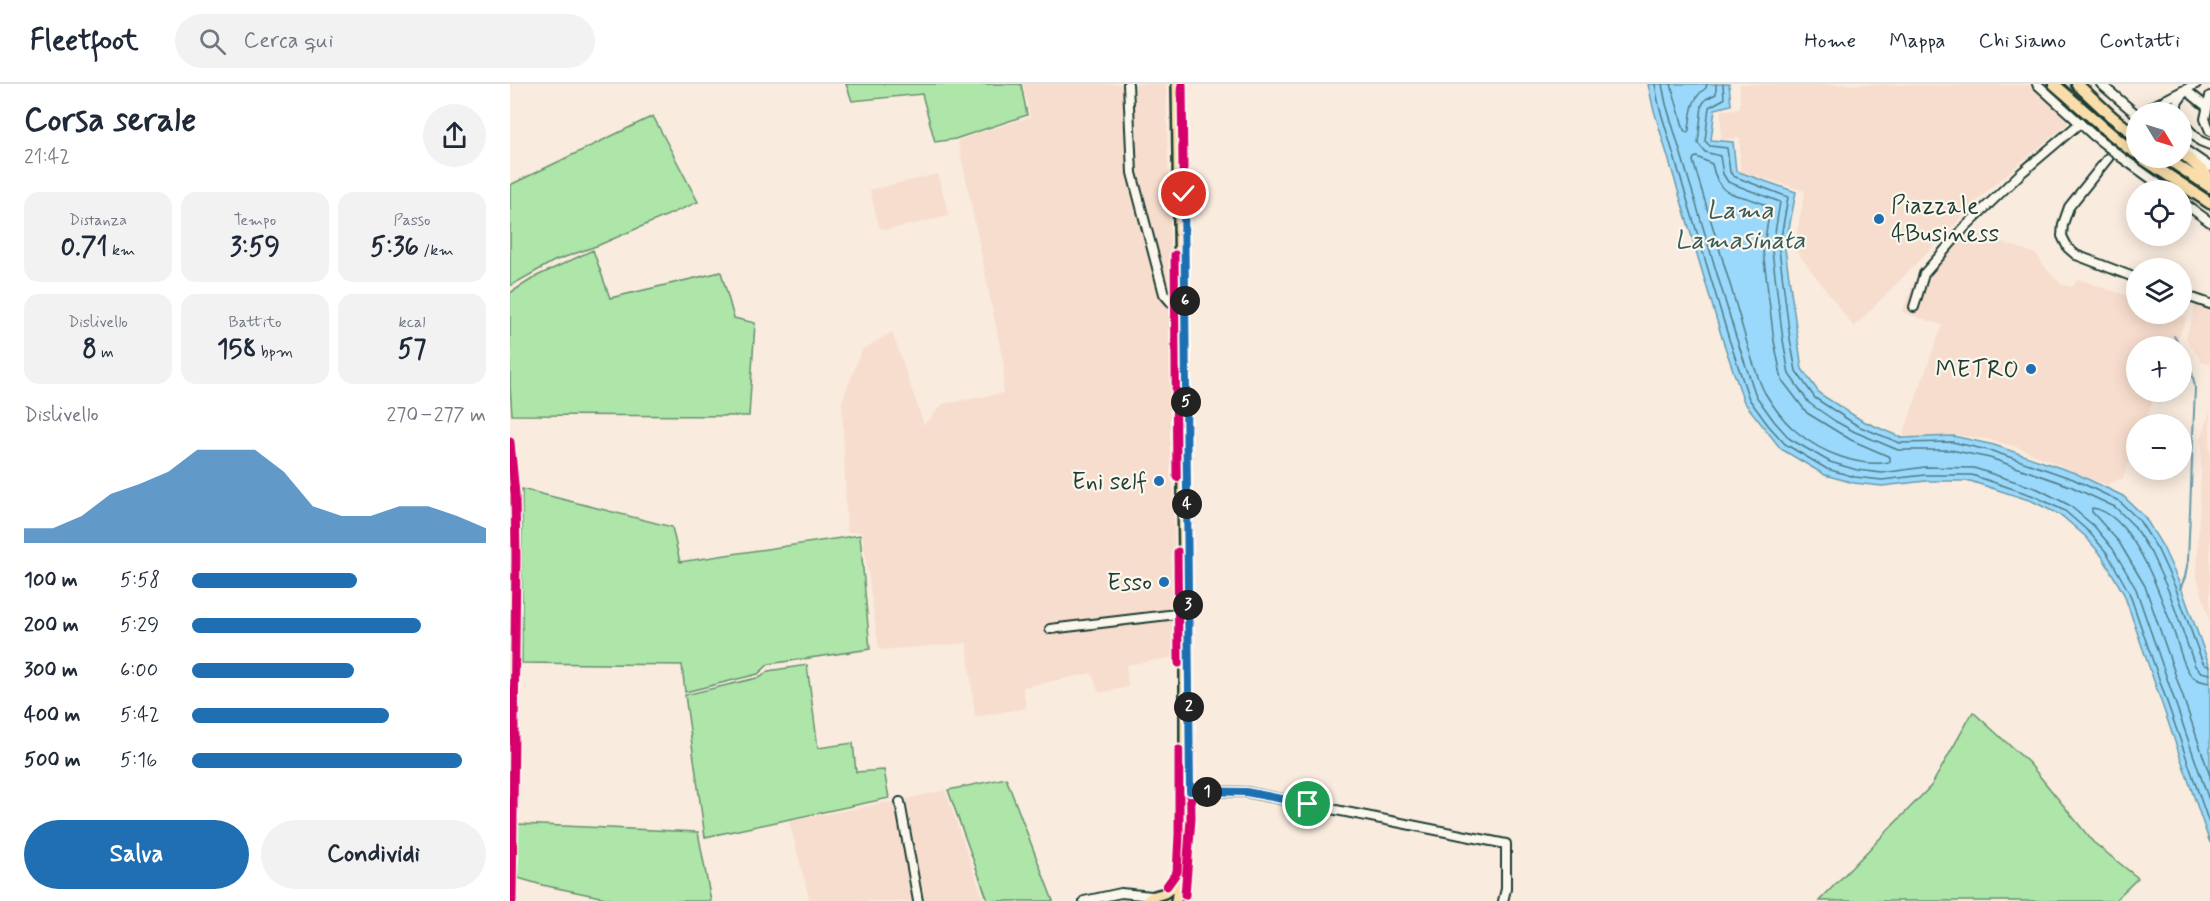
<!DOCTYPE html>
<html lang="it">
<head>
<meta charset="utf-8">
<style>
	:root { --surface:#fff; --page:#f2f2f3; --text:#1f2937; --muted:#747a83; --line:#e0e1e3; --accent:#1f6fb2 }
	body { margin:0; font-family:Mynerve,sans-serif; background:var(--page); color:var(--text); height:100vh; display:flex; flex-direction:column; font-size:22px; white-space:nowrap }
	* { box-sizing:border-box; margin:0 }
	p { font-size:20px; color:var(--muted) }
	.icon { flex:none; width:33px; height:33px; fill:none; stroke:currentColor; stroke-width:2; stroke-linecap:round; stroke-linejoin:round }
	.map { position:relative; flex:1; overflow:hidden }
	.drawer { display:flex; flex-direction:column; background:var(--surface); width:510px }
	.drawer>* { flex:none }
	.needle { width:39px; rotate:128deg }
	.buttons { position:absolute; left:1616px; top:18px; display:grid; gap:12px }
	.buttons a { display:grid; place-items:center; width:66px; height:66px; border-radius:50%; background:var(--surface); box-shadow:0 3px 15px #0003; font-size:30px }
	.pin { position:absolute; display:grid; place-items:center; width:51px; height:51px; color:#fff; margin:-26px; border:3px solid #fff; border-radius:50%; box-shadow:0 2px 6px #0007 }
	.km { position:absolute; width:30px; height:30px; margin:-15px; border-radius:50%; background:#222; color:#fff; font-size:16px; line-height:30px; text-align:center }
	.round { display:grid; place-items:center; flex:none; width:63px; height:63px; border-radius:32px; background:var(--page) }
	.overview { display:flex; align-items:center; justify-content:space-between; height:102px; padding:0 24px }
	h1 { font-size:33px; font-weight:800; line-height:45px }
	.figures { display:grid; grid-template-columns:repeat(3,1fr); gap:9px; height:102px; padding:6px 24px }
	.figures div { display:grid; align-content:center; border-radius:15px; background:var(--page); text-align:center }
	.figures b { font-size:26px; font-weight:800 }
	.figures small { font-size:16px; font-weight:400 }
	.figures p { font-size:16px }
	.chart { height:168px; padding:12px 24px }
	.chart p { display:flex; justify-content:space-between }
	.chart svg { width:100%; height:108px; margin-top:6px; fill:var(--accent); opacity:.7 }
	.cta { display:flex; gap:12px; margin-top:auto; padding:12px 24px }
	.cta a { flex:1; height:69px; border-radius:36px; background:var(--accent); color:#fff; font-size:24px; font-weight:800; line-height:69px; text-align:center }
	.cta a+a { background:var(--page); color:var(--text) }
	ul { padding:0 24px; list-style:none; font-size:20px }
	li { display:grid; grid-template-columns:96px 72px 1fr; align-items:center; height:45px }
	li i { height:15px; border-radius:8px; background:var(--accent) }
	header { display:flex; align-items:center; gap:36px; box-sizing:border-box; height:84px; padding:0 30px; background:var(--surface); border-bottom:2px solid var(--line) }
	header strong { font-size:28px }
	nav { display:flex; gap:33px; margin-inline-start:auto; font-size:21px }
	.search { width:420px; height:54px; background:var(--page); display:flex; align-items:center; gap:15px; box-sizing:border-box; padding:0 21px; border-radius:33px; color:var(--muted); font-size:22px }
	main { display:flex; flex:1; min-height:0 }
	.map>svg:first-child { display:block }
</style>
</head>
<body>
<header>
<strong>Fleetfoot</strong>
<div class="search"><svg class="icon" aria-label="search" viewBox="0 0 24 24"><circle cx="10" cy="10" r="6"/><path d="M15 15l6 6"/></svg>Cerca qui</div>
<nav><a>Home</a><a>Mappa</a><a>Chi siamo</a><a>Contatti</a></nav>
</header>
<main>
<section class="drawer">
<div class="overview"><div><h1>Corsa serale</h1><p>21:42</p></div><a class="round"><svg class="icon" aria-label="share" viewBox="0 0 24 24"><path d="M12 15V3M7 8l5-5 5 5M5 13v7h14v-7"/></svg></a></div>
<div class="figures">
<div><p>Distanza</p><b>0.71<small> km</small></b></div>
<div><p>Tempo</p><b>3:59</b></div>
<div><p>Passo</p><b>5:36<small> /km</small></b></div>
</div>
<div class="figures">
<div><p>Dislivello</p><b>8<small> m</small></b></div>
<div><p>Battito</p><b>158<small> bpm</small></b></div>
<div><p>kcal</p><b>57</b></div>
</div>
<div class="chart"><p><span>Dislivello</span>270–277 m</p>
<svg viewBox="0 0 160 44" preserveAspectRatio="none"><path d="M0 44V38L10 38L20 33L30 24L40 20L50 15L60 6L70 6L80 6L90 15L100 29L110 33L120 33L130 29L140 29L150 33L160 38V44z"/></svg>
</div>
<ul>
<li><b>100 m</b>5:58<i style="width:56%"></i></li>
<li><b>200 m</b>5:29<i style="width:78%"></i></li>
<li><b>300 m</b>6:00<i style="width:55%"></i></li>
<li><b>400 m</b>5:42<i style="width:67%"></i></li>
<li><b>500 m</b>5:16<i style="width:92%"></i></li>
</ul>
<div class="cta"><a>Salva</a><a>Condividi</a></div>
</section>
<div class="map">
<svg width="1700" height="817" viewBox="0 0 1700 817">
	<rect width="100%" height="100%" fill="#f9ebde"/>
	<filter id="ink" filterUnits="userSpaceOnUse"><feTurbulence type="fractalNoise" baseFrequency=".0167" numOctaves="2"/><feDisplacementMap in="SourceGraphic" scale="12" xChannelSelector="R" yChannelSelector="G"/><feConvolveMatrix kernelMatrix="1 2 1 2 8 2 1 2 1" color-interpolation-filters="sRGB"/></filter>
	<g filter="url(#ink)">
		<g fill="#f7ddcd">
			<polygon points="513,0 656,0 662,236 665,573 616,581 618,603 589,609 582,589 513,603 516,624 465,633 457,559 369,566 352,448 337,448 332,317 352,266 382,248 414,341 433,320 493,309 494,282 448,56 520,33"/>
			<polygon points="1230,0 1522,1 1556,34 1557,40 1480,104 1344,243 1284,164 1295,107 1230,87 1230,54 1211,55 1211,26 1230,25"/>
			<polygon points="428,90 439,132 376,146 369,143 360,106"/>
			<polygon points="1454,142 1462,147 1526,170 1538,187 1552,201 1562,203 1568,195 1626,215 1626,230 1667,230 1677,233 1665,262 1626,262 1626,308 1647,308 1634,340 1626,340 1626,361 1613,394 1596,401 1507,363 1476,355 1446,351 1401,353 1393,351 1432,241 1392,228 1405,197"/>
			<polygon points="1686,221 1700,226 1700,280 1692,278 1676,254"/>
			<polygon points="1700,328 1700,537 1687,493 1692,359 1690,359"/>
			<polygon points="0,483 2,483 0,638"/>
			<polygon points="435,706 474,817 412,817 397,715"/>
			<polygon points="386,717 402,817 300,817 279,737"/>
		</g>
		<g fill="#aee5a9" stroke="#66916e" stroke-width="1.5">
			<polygon points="336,0 511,0 517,31 445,55 425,58 412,10 342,17"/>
			<polygon points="143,32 188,118 89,161 44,177 0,202 0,101"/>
			<polygon points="83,166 100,214 211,188 224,234 245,239 239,332 2,331 0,303 0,209 27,192"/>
			<polygon points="12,405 162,443 170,478 350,451 360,565 259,580 248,590 175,608 172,581 12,579"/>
			<polygon points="297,581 308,664 343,659 346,688 374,686 379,714 195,753 175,611 251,593 258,587"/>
			<polygon points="1463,628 1519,679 1583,758 1628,794 1604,817 1309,817 1421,702"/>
			<polygon points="496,694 543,817 478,817 438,706"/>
			<polygon points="8,740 188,748 201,817 110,817 32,801 8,794"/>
		</g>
		<polygon fill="#9ad9fc" stroke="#699bac" stroke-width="1.5" points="1138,0 1219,0 1221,21 1205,25 1201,56 1223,58 1226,87 1286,108 1275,165 1292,285 1310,310 1351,336 1392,354 1443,352 1484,361 1565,389 1613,412 1634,432 1653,463 1671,503 1700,583 1700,759 1614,510 1592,472 1575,452 1552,432 1522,417 1460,397 1416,397 1372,402 1344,399 1315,391 1271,365 1234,318 1213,257 1143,23"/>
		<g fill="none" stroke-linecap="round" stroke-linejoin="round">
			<g stroke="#507b84" stroke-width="1.5">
				<polyline points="1145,0 1149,22 1219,255 1239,315 1258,341 1275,360 1317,385 1345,393 1372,396 1415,391 1462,391 1524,412 1555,427 1579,448 1597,469 1619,508 1700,742"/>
				<polyline points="1152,0 1156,20 1226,253 1246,312 1264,337 1280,355 1320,378 1347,386 1372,389 1415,383 1464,384 1528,405 1559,421 1584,442 1603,465 1626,505 1700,719"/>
				<path d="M1161 0 1174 46 1177 49 1179 46C1181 29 1181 14 1196 4L1197 0"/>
				<polyline points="1206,0 1206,10 1196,15 1192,21 1188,59 1195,68 1210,72 1213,90 1218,98 1270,118 1262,167 1273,256 1279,290 1299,319 1325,337 1345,348 1388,366 1441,366 1480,374 1560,402 1605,423 1623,441 1641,469 1659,508 1685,582 1691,588 1700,590"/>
				<polyline points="1213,0 1214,15 1199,23 1195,57 1200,62 1217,64 1220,88 1223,92 1278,113 1269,165 1280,255 1286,287 1305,314 1348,342 1390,359 1442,358 1482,367 1563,395 1609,417 1629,436 1648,466 1666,505 1692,577 1695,581 1700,582"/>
				<path d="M1187 73 1202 80C1211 122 1232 105 1260 124L1253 167 1264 257 1272 296 1297 329 1341 356 1380 373V378C1349 384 1310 368 1287 348 1275 339 1263 322 1255 309 1245 291 1235 252 1229 231 1214 179 1198 128 1183 77L1184 74Z"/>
				<path d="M1700 599C1692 598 1685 596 1680 590 1672 579 1669 563 1665 551 1652 516 1624 429 1582 424V428L1609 458 1635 502 1700 692"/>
			</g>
			<g stroke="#699bac" stroke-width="2">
				<polyline points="1664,252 1670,262"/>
				<polyline points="1670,505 1675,493 1678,477 1685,303 1681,284 1671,263"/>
			</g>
			<g stroke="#1f3d34" stroke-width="12">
				<g id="minor">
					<polyline points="618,0 622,89 654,210 665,223 670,224"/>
					<polyline points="1527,0 1583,51"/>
					<polyline points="1591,0 1626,30"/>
					<polyline points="1700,12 1695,35 1700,47"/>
					<polyline points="1643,22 1656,28"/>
					<polyline points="1635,28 1643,22 1686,0"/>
					<polyline points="1667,28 1667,19 1676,6 1697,23"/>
					<polyline points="1671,38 1690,57 1700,61"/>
					<polyline points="1626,39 1559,123 1553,140 1552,152 1558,164 1566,171 1626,194"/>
					<polyline points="1671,63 1700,83"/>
					<polyline points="1611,73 1657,106"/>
					<polyline points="1671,117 1700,138"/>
					<polyline points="1671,210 1700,220"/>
					<polyline points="1404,223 1414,190 1455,143 1510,90 1570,39"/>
					<polyline points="0,358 5,410 6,473 2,817"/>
					<polyline points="540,545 675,529"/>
					<polyline points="675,707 736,708 996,760 996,805 993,817"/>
					<polyline points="390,718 408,817"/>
					<polyline points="574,817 611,809 642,812"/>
				</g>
			</g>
			<g stroke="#1f3d34" stroke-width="14">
				<g id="major">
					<path d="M637 817C643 811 645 812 652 810 659 808 664 800 669 795"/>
					<polyline points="666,817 675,759 675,545 667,0"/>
				</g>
			</g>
			<g stroke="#1f3d34" stroke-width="15">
				<g id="highway">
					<polyline points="1544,0 1593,43"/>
					<polyline points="1567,0 1601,32"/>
					<polyline points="1618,64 1626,69"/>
					<polyline points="1671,68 1700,94"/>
					<polyline points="1632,74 1700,119"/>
					<polyline points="1656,74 1700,103"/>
				</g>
			</g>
			<use href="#minor" stroke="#fbf7ec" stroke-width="8"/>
			<use href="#major" stroke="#f9deab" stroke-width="9"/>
			<use href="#highway" stroke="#f9deab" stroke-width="10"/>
			<g stroke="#1f3d34" stroke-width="12" stroke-linecap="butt">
				<polyline id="minor-bridge" points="1583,51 1611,73"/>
			</g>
			<g stroke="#1f3d34" stroke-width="15" stroke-linecap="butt">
				<g id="highway-bridge">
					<polyline points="1601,32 1626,52"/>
					<polyline points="1593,43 1618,64"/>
				</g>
			</g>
			<use href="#minor-bridge" stroke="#fbf7ec" stroke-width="8"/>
			<use href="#highway-bridge" stroke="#f9deab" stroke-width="10"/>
			<g stroke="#fbf7ec" stroke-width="13">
				<g id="cycleway">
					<polyline points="672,0 681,735 675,811"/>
					<polyline points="665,171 667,393"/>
					<polyline points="0,358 5,410 6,473 2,817"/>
					<polyline points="668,468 669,579"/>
					<polyline points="657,802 667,788 669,751 669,666"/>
				</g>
			</g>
			<use href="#cycleway" stroke="#d6006c" stroke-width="9"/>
		</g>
	</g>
	<g fill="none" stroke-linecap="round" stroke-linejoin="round" filter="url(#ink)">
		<g stroke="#fff" stroke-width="12">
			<polyline id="route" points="674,110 680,707 736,708 798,720"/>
		</g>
		<use href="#route" stroke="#1f6fb2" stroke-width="8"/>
	</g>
	<g fill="#1f6fb2" stroke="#fbf7ec" stroke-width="2">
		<circle cx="1369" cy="135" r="6"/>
		<circle cx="1521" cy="285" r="6"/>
		<circle cx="649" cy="397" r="6"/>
		<circle cx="654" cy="498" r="6"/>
	</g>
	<g text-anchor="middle" stroke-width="4.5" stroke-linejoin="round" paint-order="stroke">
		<g font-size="24" fill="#1f3d34" stroke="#fbf7ec" text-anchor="end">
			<text x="1381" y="129" text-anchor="start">Piazzale<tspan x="1381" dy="28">4Business</tspan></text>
			<text x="1509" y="293">METRO</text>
			<text x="637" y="405">Eni self</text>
			<text x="642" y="506">Esso</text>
		</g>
		<g font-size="26" font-style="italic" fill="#385c5c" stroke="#fbf7ec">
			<text x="1230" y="134">Lama<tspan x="1230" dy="30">Lamasinata</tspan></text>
		</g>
	</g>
</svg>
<div class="buttons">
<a><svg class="needle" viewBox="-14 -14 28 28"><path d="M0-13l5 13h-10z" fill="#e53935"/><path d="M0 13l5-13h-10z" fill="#747a83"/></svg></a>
<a><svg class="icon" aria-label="locate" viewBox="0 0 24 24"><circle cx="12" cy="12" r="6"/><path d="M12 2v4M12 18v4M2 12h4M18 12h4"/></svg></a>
<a><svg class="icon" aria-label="layers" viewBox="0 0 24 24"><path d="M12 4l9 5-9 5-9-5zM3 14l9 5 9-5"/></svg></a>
<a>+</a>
<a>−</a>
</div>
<div class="pin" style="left:798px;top:720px;background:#1e9e55"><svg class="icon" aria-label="arrive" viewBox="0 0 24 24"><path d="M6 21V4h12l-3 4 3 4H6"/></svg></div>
<div class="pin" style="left:674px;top:110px;background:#d93025"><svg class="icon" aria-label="check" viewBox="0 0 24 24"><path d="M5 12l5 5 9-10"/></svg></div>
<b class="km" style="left:697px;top:708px">1</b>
<b class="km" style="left:679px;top:623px">2</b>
<b class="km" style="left:678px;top:521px">3</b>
<b class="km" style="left:677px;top:420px">4</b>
<b class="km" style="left:676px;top:318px">5</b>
<b class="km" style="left:675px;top:217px">6</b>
</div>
</main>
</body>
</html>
